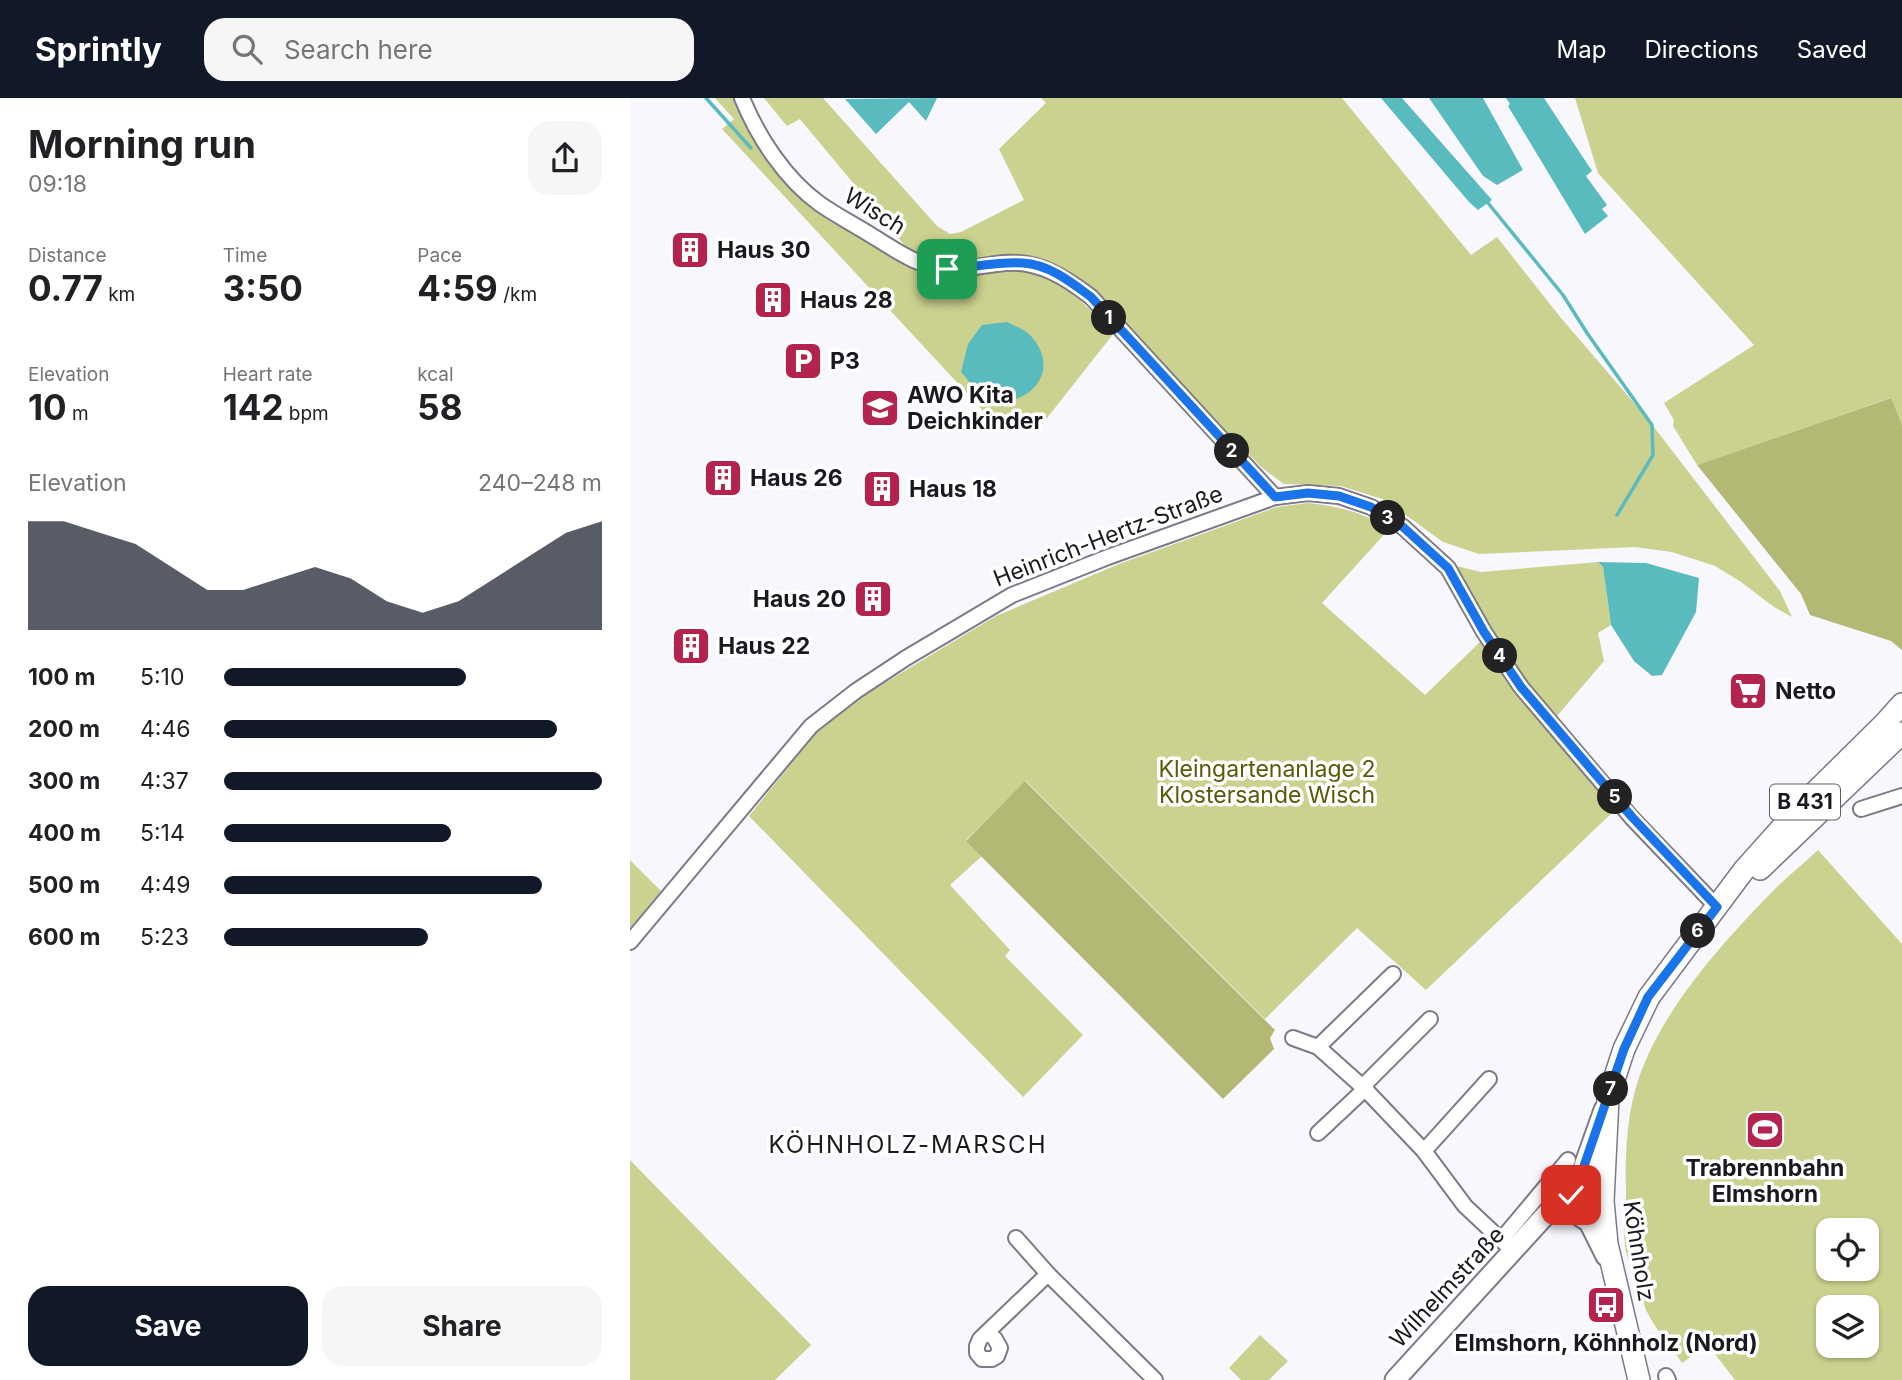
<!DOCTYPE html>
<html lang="en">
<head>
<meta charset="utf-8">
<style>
	:root { --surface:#fff; --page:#f6f6f6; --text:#202124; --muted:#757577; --accent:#111827 }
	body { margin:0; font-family:Inter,sans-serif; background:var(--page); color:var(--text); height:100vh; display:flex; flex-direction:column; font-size:26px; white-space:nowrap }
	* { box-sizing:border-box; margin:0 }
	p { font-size:23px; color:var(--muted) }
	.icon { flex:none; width:38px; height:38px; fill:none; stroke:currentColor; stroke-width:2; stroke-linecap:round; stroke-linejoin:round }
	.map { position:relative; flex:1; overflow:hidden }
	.drawer { display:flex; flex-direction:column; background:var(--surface); width:630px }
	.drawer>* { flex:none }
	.buttons { position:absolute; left:1186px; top:1120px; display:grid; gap:14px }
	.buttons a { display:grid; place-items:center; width:63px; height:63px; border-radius:14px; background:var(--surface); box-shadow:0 2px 5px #0004; font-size:35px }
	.pin { position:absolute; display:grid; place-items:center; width:60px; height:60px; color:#fff; margin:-30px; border-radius:14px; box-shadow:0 4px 10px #0006 }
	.km { position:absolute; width:35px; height:35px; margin:-18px; border-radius:50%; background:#222; color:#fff; font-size:19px; line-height:35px; text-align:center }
	.round { display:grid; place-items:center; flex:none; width:74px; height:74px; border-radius:21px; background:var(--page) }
	.head { display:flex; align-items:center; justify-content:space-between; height:119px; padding:0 28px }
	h1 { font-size:38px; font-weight:700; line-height:52px }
	.stats { display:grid; grid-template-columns:repeat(3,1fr); gap:10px; height:119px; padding:7px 28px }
	.stats div { display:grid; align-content:center }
	.stats b { font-size:35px; font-weight:700 }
	.stats small { font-size:19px; font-weight:400 }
	.stats p { font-size:19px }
	.chart { height:196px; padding:14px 28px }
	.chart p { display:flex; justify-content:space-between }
	.chart svg { width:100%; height:126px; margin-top:7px; fill:var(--accent); opacity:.7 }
	.primary-button { display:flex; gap:14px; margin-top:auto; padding:14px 28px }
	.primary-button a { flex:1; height:80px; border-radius:21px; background:var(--accent); color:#fff; font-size:28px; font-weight:700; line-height:80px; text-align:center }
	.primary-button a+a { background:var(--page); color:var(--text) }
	ul { padding:0 28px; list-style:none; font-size:23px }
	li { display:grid; grid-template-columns:112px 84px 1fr; align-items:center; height:52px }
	li i { height:18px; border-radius:9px; background:var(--accent) }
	header { display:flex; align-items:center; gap:42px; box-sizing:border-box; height:98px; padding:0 35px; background:var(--accent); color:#fff }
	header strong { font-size:33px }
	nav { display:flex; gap:38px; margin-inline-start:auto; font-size:24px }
	.search { width:490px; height:63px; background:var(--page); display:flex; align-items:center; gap:18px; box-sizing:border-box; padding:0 24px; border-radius:21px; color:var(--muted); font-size:26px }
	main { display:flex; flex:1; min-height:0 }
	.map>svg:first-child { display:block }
</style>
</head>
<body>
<header>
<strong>Sprintly</strong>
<div class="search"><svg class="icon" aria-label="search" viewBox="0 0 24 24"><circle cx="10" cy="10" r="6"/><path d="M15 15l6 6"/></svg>Search here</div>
<nav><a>Map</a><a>Directions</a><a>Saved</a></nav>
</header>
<main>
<section class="drawer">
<div class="head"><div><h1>Morning run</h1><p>09:18</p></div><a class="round"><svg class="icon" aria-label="share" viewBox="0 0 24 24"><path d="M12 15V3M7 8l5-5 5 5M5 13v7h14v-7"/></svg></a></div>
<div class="stats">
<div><p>Distance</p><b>0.77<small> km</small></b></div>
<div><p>Time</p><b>3:50</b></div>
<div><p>Pace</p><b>4:59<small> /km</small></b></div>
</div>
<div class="stats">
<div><p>Elevation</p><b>10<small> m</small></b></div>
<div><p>Heart rate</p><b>142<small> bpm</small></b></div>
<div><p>kcal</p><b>58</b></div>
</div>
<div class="chart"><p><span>Elevation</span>240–248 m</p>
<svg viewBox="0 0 160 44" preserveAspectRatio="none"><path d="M0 44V6L10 6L20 10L30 14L40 22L50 30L60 30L70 26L80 22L90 26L100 34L110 38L120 34L130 26L140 18L150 10L160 6V44z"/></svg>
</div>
<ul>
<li><b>100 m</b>5:10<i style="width:64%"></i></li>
<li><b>200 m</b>4:46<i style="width:88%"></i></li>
<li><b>300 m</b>4:37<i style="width:100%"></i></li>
<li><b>400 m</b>5:14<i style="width:60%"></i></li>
<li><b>500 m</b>4:49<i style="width:84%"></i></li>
<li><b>600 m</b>5:23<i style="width:54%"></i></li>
</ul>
<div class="primary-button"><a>Save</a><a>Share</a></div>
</section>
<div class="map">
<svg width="1272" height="1282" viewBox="0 0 1272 1282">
	<rect width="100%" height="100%" fill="#f8f7fe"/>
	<g fill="#cbd18e" fill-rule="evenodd">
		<polygon points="85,0 107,0 186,111 279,168 319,178 396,171 430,183 484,235 406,334 390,317 372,333 92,31 104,21"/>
		<path d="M134 0H193L307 128 320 136 331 134 394 102 369 51 416 5 411 0H712L841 157 867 139 931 220 1017 320 1150 493 1162 519 1144 509 1111 484 1085 468 1042 454 1005 449 849 456 813 444 755 402 711 388 654 386 631 369C594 331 557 292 520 253 490 222 458 179 415 164 375 150 345 172 310 164 297 162 286 155 276 149L170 21 157 28Z"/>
		<polygon points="945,0 1272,0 1272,327 1260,300 1067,367 1043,328 1044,322 1034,305 1124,247 968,75"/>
		<path d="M678 405C709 408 733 415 760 430L692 505 795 597 851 543 881 588 985 712 796 892 727 830 635 921 396 683 336 742 353 757 320 787 380 852 375 858 453 937 393 999 119 718 186 635 231 599 366 518 489 466 647 409Z"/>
		<polygon points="968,464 973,469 981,527 968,535 974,563 927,618 894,584 814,465 851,474"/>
		<path d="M1188 752 1272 846V1282H1105L1078 1247 1052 1265C1041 1248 1025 1231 1016 1212 1012 1203 1014 1190 1008 1181 1002 1171 997 1161 995 1148 993 1130 996 1113 996 1095 995 1051 997 1005 1015 964 1041 901 1101 835 1149 787 1161 775 1176 764 1188 752ZM1199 1132H1237V1171H1199ZM1199 1209H1237V1248H1199Z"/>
		<polygon points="0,762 31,793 0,830"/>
		<polygon points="0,1062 181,1247 145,1282 0,1282"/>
		<polygon points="630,1237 658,1263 639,1282 611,1282 599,1270"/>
	</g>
	<g fill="#b3b974">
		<polygon points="1261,300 1272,327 1272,552 1261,543 1180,517 1171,496 1067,367"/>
		<polygon points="395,683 645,932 640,940 644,951 593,1001 336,743"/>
	</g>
	<g fill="#5abbbf">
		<polygon points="307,0 296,23 279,4 246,36 215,1"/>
		<polygon points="751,0 772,0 862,102 848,112 839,104"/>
		<polygon points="799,0 853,0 893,72 867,87 853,78"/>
		<polygon points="876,0 914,0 962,73 956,78 977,107 972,111 978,118 955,136 878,8 880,6"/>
		<path d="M377 224C384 228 394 231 400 237 437 276 390 317 353 298 345 294 338 281 331 274L338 246 352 227Z"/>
		<polygon points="968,464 1016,465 1069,480 1066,514 1032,577 1022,578 1004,563 981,527 973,469"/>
	</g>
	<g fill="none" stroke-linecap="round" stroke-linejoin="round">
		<g stroke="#5abbbf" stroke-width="3.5">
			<polyline points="76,0 121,50"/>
			<polyline points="858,105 933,197 957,235 1022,327 1023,357 987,417"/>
		</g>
		<g stroke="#7c7988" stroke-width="18">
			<g id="minor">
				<path d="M112 0C128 39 155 81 190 106 207 118 227 128 244 139 267 153 289 169 316 171 336 172 355 167 374 165 408 162 435 179 461 199L645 399"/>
				<polyline points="1231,711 1272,698"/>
				<polyline points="0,844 181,628 226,593 276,560 382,497 478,459 645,399 678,395 709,398 741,409 773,429 818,470 854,534 891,589 1002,720 1087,809"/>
				<polyline points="663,940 688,949 735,991 794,1053 835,1108 883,1153"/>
				<polyline points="688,949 763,876"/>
				<polyline points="688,1035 735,991 737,984 800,921"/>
				<polyline points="794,1053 859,981"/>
				<polyline points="386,1140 418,1176 525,1282"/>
				<polyline points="871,1142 938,1062"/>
				<polyline points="358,1234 365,1241 370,1250 367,1258 362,1261 352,1261 347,1255 347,1248 350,1241 418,1176"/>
				<polyline points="1036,1278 1038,1282"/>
			</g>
		</g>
		<g stroke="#7c7988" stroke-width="23">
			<g id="secondary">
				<path d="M932 1099C948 1095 959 1096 973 1103"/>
				<polyline points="945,1115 959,1124 976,1158"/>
				<polyline points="765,1282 932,1099 953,1071 974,1012"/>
			</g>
		</g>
		<g stroke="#7c7988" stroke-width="24">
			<g id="primary">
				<polyline points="1130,771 1272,635"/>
				<polyline points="1009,1282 977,1146 973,1103 978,1000 994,951 1019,899 1114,772 1172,707 1255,625 1272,606"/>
			</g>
		</g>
		<use href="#minor" stroke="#fff" stroke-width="14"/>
		<use href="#secondary" stroke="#fff" stroke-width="19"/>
		<use href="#primary" stroke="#fff" stroke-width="21"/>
	</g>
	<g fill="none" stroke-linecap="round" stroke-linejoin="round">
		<g stroke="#fff" stroke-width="14">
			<path id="route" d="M317 171C342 170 368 163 393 165 418 166 441 184 461 199L645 399 678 395 709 398 741 409 773 429 818 470 854 534 891 589 1002 719 1087 809 1018 899 994 951 953 1071 932 1100 941 1097"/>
		</g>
		<use href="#route" stroke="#1a73e8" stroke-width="9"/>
	</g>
	<defs>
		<g id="building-square" transform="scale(2.0125)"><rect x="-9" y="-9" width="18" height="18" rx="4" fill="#b4234e" stroke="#fff"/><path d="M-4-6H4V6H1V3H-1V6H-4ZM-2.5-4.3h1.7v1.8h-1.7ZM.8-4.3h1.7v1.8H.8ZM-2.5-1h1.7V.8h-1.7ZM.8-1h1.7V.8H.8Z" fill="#fff"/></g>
		<g id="parking-square" transform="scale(2.0125)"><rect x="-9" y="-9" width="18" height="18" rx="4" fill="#b4234e" stroke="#fff"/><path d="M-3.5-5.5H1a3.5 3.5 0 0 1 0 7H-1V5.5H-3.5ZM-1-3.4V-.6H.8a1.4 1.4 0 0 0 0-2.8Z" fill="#fff"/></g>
		<g id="school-square" transform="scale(2.0125)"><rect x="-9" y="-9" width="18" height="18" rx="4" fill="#b4234e" stroke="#fff"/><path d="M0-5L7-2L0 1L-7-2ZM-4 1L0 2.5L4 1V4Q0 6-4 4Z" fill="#fff"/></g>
		<g id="supermarket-square" transform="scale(2.0125)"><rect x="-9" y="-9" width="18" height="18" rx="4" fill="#b4234e" stroke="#fff"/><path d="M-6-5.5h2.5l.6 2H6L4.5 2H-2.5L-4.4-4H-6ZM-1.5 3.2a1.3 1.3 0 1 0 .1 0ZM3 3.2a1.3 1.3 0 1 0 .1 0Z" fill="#fff"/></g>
		<g id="stadium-square" transform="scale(2.0125)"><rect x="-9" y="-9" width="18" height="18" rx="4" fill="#b4234e" stroke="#fff"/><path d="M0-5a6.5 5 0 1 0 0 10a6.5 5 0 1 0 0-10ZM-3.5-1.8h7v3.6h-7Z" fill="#fff"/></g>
		<g id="bus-square" transform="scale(2.0125)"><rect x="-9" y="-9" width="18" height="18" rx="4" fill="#b4234e" stroke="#fff"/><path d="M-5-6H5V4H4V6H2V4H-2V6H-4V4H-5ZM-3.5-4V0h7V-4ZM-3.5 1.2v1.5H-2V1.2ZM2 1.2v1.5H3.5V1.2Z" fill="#fff"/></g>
	</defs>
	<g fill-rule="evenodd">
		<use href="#building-square" x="60" y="152"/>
		<use href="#building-square" x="143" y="202"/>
		<use href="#parking-square" x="173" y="263"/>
		<use href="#school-square" x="250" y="310"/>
		<use href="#building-square" x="93" y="380"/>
		<use href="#building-square" x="252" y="391"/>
		<use href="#building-square" x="243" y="501"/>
		<use href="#building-square" x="61" y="548"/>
		<use href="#supermarket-square" x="1118" y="593"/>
		<use href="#stadium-square" x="1135" y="1032"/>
		<use href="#bus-square" x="976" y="1207"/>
	</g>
	<g text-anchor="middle" stroke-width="7" stroke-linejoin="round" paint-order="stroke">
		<rect fill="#fff" stroke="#5f5e62" stroke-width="2" x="1140" y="686.5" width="70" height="35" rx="5"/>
		<g font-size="21" font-weight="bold" fill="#1a191f">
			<text x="1175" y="711">B 431</text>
		</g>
		<g font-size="23" fill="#1a191f" stroke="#fff">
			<text transform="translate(245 113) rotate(32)" y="8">Wisch</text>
			<text transform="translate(478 438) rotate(-21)" y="8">Heinrich-Hertz-Straße</text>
			<text transform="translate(1009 1153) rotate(81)" y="8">Köhnholz</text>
			<text transform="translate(817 1189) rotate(-47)" y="8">Wilhelmstraße</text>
		</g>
		<g font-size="23" font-weight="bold" fill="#1a191f" stroke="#fff" text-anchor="start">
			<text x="87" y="160">Haus 30</text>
			<text x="170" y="210">Haus 28</text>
			<text x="200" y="271">P3</text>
			<text x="277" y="305">AWO Kita<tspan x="277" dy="26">Deichkinder</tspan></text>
			<text x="120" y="388">Haus 26</text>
			<text x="279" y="399">Haus 18</text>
			<text x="216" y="509" text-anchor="end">Haus 20</text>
			<text x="88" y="556">Haus 22</text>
			<text x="1145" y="601">Netto</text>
			<text x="1135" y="1078" text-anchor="middle">Trabrennbahn<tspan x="1135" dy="26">Elmshorn</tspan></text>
			<text x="976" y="1253" text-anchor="middle">Elmshorn, Köhnholz (Nord)</text>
		</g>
		<g font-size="23" fill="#575b07" stroke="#fff">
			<text x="637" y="679">Kleingartenanlage 2<tspan x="637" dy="26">Klostersande Wisch</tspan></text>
		</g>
		<g font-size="24" letter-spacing="2" fill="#1a191f" stroke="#fff">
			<text x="278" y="1055">KÖHNHOLZ-MARSCH</text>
		</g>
	</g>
</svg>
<div class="buttons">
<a><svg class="icon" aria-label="locate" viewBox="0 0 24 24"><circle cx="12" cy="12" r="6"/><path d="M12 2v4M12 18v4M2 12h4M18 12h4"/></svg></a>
<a><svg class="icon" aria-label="layers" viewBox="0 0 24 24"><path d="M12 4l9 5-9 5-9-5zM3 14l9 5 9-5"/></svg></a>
</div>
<div class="pin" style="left:317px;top:171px;background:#1e9e55"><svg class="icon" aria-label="arrive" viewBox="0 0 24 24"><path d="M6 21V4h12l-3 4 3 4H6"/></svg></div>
<div class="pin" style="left:941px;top:1097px;background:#d93025"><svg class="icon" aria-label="check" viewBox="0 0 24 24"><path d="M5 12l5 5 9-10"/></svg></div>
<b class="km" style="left:479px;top:220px">1</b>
<b class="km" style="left:602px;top:353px">2</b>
<b class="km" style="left:758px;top:420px">3</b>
<b class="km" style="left:870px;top:558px">4</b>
<b class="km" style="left:985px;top:699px">5</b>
<b class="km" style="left:1068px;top:833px">6</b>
<b class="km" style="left:981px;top:991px">7</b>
</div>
</main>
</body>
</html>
